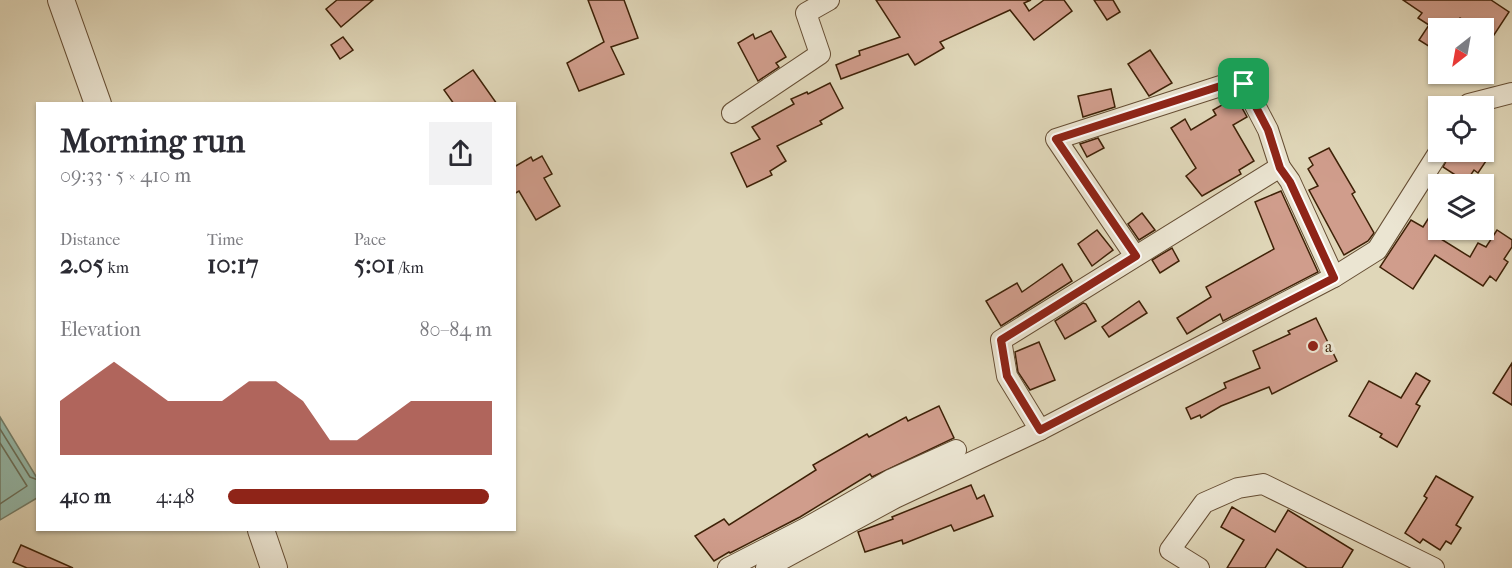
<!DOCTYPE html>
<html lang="en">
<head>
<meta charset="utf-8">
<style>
	:root { --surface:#fff; --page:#f2f2f3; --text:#2b2b33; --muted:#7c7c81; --accent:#8f2418 }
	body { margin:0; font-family:"IM FELL French Canon",serif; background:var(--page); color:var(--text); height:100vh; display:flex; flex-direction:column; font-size:22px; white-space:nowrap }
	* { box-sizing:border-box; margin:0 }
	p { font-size:20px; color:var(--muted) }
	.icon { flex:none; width:33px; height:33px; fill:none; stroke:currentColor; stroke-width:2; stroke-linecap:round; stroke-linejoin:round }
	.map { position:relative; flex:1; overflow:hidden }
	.panel { position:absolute; left:36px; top:102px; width:480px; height:429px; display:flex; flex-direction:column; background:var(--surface); border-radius:0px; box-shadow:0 2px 4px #0004 }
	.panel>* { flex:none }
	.needle { width:39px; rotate:211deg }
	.buttons { position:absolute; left:1428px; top:18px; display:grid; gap:12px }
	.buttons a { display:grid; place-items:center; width:66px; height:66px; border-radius:0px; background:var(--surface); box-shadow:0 2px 4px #0004; font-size:30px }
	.pin { position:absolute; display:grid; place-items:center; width:51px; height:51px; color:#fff; margin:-26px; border-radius:12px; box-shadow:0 3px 9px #0006 }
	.round { display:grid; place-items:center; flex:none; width:63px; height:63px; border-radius:0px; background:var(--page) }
	.headline { display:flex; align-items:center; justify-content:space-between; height:102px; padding:0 24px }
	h1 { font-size:33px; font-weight:700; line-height:45px }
	.metrics { display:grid; grid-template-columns:repeat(3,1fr); gap:9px; height:102px; padding:6px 24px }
	.metrics div { display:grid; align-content:center }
	.metrics b { font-size:26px; font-weight:700 }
	.metrics small { font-size:16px; font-weight:400 }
	.metrics p { font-size:16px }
	.chart { height:168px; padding:12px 24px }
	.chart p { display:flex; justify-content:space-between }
	.chart svg { width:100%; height:108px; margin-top:6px; fill:var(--accent); opacity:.7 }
	ul { padding:0 24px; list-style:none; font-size:20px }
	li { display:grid; grid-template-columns:96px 72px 1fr; align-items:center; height:45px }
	li i { height:15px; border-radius:8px; background:var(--accent) }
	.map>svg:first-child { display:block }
</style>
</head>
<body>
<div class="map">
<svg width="1512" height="568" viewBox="0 0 1512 568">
	<rect width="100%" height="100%" fill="#e0d7b9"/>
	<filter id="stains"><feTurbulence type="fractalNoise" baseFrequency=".00333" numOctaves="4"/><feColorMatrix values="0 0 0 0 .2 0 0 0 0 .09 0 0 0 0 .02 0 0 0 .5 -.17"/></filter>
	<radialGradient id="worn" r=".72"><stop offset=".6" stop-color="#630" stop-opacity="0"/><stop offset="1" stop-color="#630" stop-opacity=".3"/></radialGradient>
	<polygon fill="#94baab" stroke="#727d69" stroke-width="1.5" points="0,417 37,478 37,498 0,520"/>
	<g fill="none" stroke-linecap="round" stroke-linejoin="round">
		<g stroke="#696e59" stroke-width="1.5">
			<polyline points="0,429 30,477 38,480"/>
			<polyline points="0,443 27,486 0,504"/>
		</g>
	</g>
	<g fill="#d09d8c" stroke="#3e2107" stroke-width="1.5">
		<polygon points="337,0 373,0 341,27 326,9"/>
		<polygon points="588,0 624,0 638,38 611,47 624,74 579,91 567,63 604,42"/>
		<polygon points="876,0 1031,0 1024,3 1029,11 1044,0 1064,0 1072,11 1034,40 1010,10 940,42 944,48 915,65 908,54 841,79 836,65 860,55 859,51 900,37"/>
		<polygon points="1094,0 1113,0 1120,12 1107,20"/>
		<polygon points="1403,0 1491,0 1509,12 1492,38 1484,32 1484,28 1477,28 1460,18 1453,28 1438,28 1438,52 1419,40 1429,25 1418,18 1422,13"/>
		<polygon points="771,31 786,57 776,63 779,67 758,81 738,43 753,34 755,39"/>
		<polygon points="343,37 353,50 340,59 331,45"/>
		<polygon points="1150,50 1172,83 1149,96 1128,64"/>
		<polygon points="473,70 497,104 454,104 444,90"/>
		<polygon points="830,83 843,108 820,121 822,124 777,146 786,161 770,171 772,175 747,187 731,153 760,139 752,127 794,104 791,99 807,92 808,94"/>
		<polygon points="1111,89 1115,107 1083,117 1078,96"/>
		<polygon points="1236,97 1247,117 1233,125 1254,161 1239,170 1241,174 1202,196 1186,176 1196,168 1171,128 1185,119 1191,130 1216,115 1213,110"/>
		<polygon points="1098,138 1104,148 1087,157 1080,144"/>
		<polygon points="1329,148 1355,192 1352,194 1374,233 1368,241 1344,255 1309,190 1318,186 1308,169 1313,165 1309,158"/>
		<polygon points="1451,152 1492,152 1478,173 1474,170 1466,182 1443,167"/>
		<polygon points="542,156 552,174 544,178 560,206 536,220 519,191 514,194 514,167 531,157 533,161"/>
		<polygon points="1281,191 1318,272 1223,321 1220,314 1187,334 1177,318 1211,297 1206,287 1274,249 1255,202"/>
		<polygon points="1438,203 1438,230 1448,230 1441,239 1470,257 1478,243 1486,247 1497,230 1512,240 1512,247 1504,259 1508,262 1496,281 1490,276 1483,286 1435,255 1413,289 1380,267 1411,220 1423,227"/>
		<polygon points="1142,213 1155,230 1139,240 1128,224"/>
		<polygon points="1097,230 1113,250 1092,266 1078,244"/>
		<polygon points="1172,248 1179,261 1160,273 1152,260"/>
		<polygon points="1062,264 1072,281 1001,326 986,301 1017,283 1022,292"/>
		<polygon points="1139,301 1147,313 1109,337 1102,327"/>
		<polygon points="1083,303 1086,304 1096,321 1065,339 1055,321"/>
		<polygon points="1316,318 1337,361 1272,394 1269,387 1221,406 1201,418 1200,415 1191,419 1186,408 1226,388 1224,383 1260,368 1253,351 1290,334 1288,331"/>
		<polygon points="1039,342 1055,380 1030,390 1018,372 1015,352"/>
		<polygon points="1512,363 1512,405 1493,393"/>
		<polygon points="1416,373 1430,381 1416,404 1420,406 1397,447 1380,437 1382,434 1349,416 1369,381 1401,398"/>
		<polygon points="939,406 954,438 872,477 870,474 800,517 730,553 729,552 714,561 695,536 724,519 729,525 816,470 813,465 867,434 869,437 906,417 908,421"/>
		<polygon points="1436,476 1473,497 1456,525 1461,528 1451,544 1446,541 1440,550 1423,539 1420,543 1405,533 1427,498 1424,496"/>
		<polygon points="971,485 977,499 984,495 993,516 954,531 951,525 903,544 902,540 865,552 858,532 893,519 892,517"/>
		<polygon points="1232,507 1275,532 1288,510 1353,550 1342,568 1307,568 1277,549 1265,568 1227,568 1244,540 1221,527"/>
		<polygon points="21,545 73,568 27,568 13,562"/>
	</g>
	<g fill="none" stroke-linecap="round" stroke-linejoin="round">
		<g stroke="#664e34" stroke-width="22">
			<g id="minor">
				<polyline points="1468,106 1469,104 1512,93"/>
				<polyline points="732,113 820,54 806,13 829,0"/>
				<polyline points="1135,256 1056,139 1236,81 1244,84 1268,130 1280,167"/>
				<polyline points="1040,430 1007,376 1001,340 1280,167 1290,181 1334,277"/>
				<polyline points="728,568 806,528 892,479 956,450"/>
				<polyline points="766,568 895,498 1040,430 1334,277 1377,250 1439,152"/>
				<polyline points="1199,568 1170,550 1204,503 1238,488 1263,484 1434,568"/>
			</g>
		</g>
		<g stroke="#664e34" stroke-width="28">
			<g id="tertiary">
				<polyline points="61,0 98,104"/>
				<polyline points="261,530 274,568"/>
			</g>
		</g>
		<use href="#minor" stroke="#ebe5d2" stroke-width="20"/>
		<use href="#tertiary" stroke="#ebe5d2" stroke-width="26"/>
	</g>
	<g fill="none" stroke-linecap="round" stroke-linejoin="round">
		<g stroke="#fff" stroke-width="12">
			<polygon id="route" points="1236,81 1244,84 1268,130 1280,168 1290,182 1334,278 1040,430 1007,376 1001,340 1136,256 1056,139"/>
		</g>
		<use href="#route" stroke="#8f2418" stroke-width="8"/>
	</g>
	<circle fill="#8f2418" stroke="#ebe5d2" stroke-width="2" cx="1313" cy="346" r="6"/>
	<g text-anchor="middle" stroke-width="6" stroke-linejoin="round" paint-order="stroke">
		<g font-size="16" fill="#3e2107" stroke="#ebe5d2" text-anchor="start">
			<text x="1325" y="352">a</text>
		</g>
	</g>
	<rect width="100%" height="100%" filter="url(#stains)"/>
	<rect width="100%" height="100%" fill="url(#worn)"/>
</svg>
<div class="buttons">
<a><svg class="needle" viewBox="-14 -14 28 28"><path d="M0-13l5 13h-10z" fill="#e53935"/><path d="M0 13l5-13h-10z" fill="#7c7c81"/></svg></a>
<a><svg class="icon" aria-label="locate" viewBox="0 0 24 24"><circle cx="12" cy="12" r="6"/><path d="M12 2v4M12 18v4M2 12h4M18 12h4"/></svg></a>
<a><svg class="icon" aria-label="layers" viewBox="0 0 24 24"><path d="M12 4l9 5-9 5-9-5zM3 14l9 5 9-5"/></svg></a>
</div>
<div class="pin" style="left:1244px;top:84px;background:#1e9e55"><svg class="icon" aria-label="arrive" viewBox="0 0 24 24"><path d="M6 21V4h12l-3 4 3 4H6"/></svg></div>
<section class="panel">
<div class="headline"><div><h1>Morning run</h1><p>09:33 · 5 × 410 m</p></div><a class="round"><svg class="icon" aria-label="share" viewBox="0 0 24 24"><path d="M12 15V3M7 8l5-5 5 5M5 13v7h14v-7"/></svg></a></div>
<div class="metrics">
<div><p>Distance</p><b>2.05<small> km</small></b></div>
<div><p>Time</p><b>10:17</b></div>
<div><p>Pace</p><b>5:01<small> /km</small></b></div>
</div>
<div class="chart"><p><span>Elevation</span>80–84 m</p>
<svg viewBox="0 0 160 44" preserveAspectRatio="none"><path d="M0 44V22L10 14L20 6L30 14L40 22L50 22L60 22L70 14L80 14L90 22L100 38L110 38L120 30L130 22L140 22L150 22L160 22V44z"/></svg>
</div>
<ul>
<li><b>410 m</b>4:48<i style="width:99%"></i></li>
</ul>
</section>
</div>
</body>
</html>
